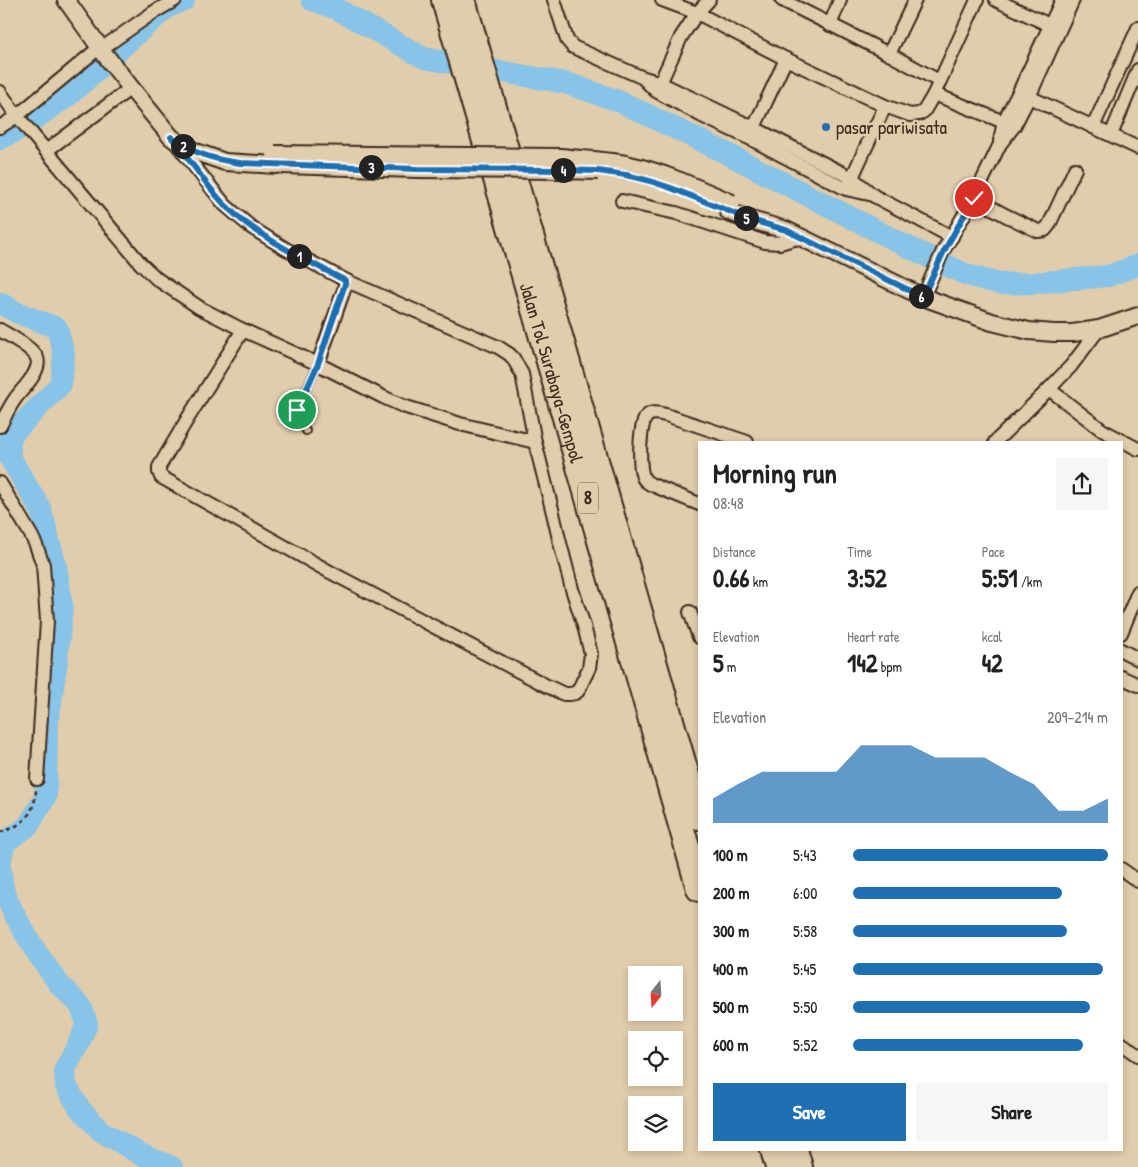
<!DOCTYPE html>
<html lang="en">
<head>
<meta charset="utf-8">
<style>
	:root { --surface:#fff; --page:#f6f6f6; --text:#222; --muted:#767676; --accent:#1f6fb2 }
	body { margin:0; font-family:"Patrick Hand",sans-serif; background:var(--page); color:var(--text); height:100vh; display:flex; flex-direction:column; font-size:19px; white-space:nowrap }
	* { box-sizing:border-box; margin:0 }
	p { font-size:16px; color:var(--muted) }
	.icon { flex:none; width:28px; height:28px; fill:none; stroke:currentColor; stroke-width:2; stroke-linecap:round; stroke-linejoin:round }
	.map { position:relative; flex:1; overflow:hidden }
	.details { position:absolute; left:698px; top:441px; width:425px; height:710px; display:flex; flex-direction:column; background:var(--surface); border-radius:0px; box-shadow:0 2px 8px #0003 }
	.details>* { flex:none }
	.needle { width:32px; rotate:197deg }
	.buttons { position:absolute; left:628px; top:966px; display:grid; gap:10px }
	.buttons a { display:grid; place-items:center; width:55px; height:55px; border-radius:0px; background:var(--surface); box-shadow:0 2px 8px #0003; font-size:25px }
	.pin { position:absolute; display:grid; place-items:center; width:42px; height:42px; color:#fff; margin:-21px; border:2px solid #fff; border-radius:50%; box-shadow:0 1px 5px #0007 }
	.km { position:absolute; width:25px; height:25px; margin:-12px; border-radius:50%; background:#222; color:#fff; font-size:14px; line-height:25px; text-align:center }
	.round { display:grid; place-items:center; flex:none; width:52px; height:52px; border-radius:0px; background:var(--page) }
	.overview { display:flex; align-items:center; justify-content:space-between; height:85px; padding:0 15px }
	h1 { font-size:28px; font-weight:700; line-height:38px }
	.figures { display:grid; grid-template-columns:repeat(3,1fr); gap:8px; height:85px; padding:5px 15px }
	.figures div { display:grid; align-content:center }
	.figures b { font-size:25px; font-weight:700 }
	.figures small { font-size:14px; font-weight:400 }
	.figures p { font-size:14px }
	.chart { height:140px; padding:10px 15px }
	.chart p { display:flex; justify-content:space-between }
	.chart svg { width:100%; height:90px; margin-top:5px; fill:var(--accent); opacity:.7 }
	.button { display:flex; gap:10px; margin-top:auto; padding:10px 15px }
	.button a { flex:1; height:58px; border-radius:0px; background:var(--accent); color:#fff; font-size:20px; font-weight:700; line-height:58px; text-align:center }
	.button a+a { background:var(--page); color:var(--text) }
	ul { padding:0 15px; list-style:none; font-size:16px }
	li { display:grid; grid-template-columns:80px 60px 1fr; align-items:center; height:38px }
	li i { height:12px; border-radius:6px; background:var(--accent) }
	.map>svg:first-child { display:block }
</style>
</head>
<body>
<div class="map">
<svg width="1138" height="1167" viewBox="0 0 1138 1167">
	<rect width="100%" height="100%" fill="#e1cdab"/>
	<filter id="ink" filterUnits="userSpaceOnUse"><feTurbulence type="fractalNoise" baseFrequency=".02" numOctaves="2"/><feDisplacementMap in="SourceGraphic" scale="10" xChannelSelector="R" yChannelSelector="G"/><feConvolveMatrix kernelMatrix="1 2 1 2 8 2 1 2 1" color-interpolation-filters="sRGB"/></filter>
	<g filter="url(#ink)">
		<g fill="none" stroke-linecap="round" stroke-linejoin="round">
			<g stroke="#88c3e8" stroke-width="22">
				<polyline points="312,0 337,9 424,58 566,83 621,102 724,152 904,245 967,275 1000,284 1033,283 1108,276 1138,265"/>
				<polyline points="0,139 22,128 69,95 133,37 168,7 184,0"/>
				<polyline points="0,303 18,313 57,328 64,354 61,384 10,436 10,458 41,510 56,566 62,606 57,661 47,728 46,796 28,826 5,842 0,863"/>
				<polyline points="0,865 3,890 14,914 35,950 59,984 81,1006 87,1024 79,1043 65,1069 66,1086 80,1109 101,1131 140,1154 172,1167"/>
			</g>
			<g stroke="#3b2a1e" stroke-width="10">
				<polyline id="service" points="306,431 297,415 297,409 318,364"/>
			</g>
			<g stroke="#3b2a1e" stroke-width="16">
				<g id="minor">
					<polyline points="554,0 567,40 573,47 641,77 660,83 754,128 852,178 874,196 952,237"/>
					<polyline points="662,0 697,13 786,59 885,106 910,115 919,114 924,111 934,94 977,0"/>
					<polyline points="782,0 889,54 939,81"/>
					<polyline points="996,0 1058,29"/>
					<polyline points="830,25 840,0"/>
					<polyline points="101,49 154,12 175,0"/>
					<polyline points="889,54 915,0"/>
					<polyline points="645,80 656,91 702,116 749,138 846,189 869,194"/>
					<polyline points="657,90 681,37 697,13 709,0"/>
					<polyline points="0,92 17,116 141,264 157,279 200,308 243,330 318,364 383,397 403,406 460,424 535,442"/>
					<polyline points="934,94 1009,124"/>
					<polyline points="1023,94 1138,148"/>
					<polyline points="0,127 17,116 100,47"/>
					<polyline points="1093,127 1138,28"/>
					<polyline points="1111,135 1138,70"/>
					<polyline points="750,136 786,59"/>
					<polyline points="1000,141 1004,121 1019,92 1062,0"/>
					<polyline points="176,143 225,205 252,228 286,249 347,281 498,347 509,354 513,358 522,374 535,442 553,513 559,539 572,589 584,626 591,654 589,668 578,691 575,693 570,694 564,694 547,686 330,572 161,477 159,472 159,467 188,418 243,330"/>
					<polyline points="46,151 131,88"/>
					<polyline points="849,184 885,106"/>
					<polyline points="974,198 1005,215 1038,231 1045,230 1049,225 1075,169"/>
					<polyline points="622,201 676,213 765,242 780,243 801,237"/>
					<polyline points="923,297 943,251 974,198 1000,144 1014,126 1029,97 1073,0"/>
					<path d="M0 330C10 336 33 348 37 358 42 371 22 389 15 399 9 407 5 417 0 426"/>
					<polyline points="318,364 347,281"/>
					<polyline points="1049,389 1102,430 1138,449"/>
					<polyline points="995,442 1049,389 1071,366 1099,329"/>
					<polyline points="0,483 31,535 36,545 43,565 47,621 37,779"/>
					<path d="M699 504 650 484C648 482 646 482 644 479 638 470 639 423 647 416 652 411 660 414 666 415L747 442"/>
					<polyline points="690,612 699,637"/>
					<polyline points="1121,633 1138,592"/>
					<polyline points="1121,650 1138,659"/>
					<polyline points="1121,677 1138,685"/>
					<polyline points="1121,869 1138,881"/>
					<polyline points="1121,1043 1138,1055"/>
				</g>
			</g>
			<g stroke="#3b2a1e" stroke-width="20">
				<g id="tertiary">
					<polyline points="66,0 106,56 131,88 171,137 182,145 196,152 225,162 276,165"/>
					<polyline points="728,211 751,220 786,230 923,297 992,322 1029,331 1054,333 1073,333 1099,329 1138,316"/>
				</g>
			</g>
			<g stroke="#3b2a1e" stroke-width="28">
				<g id="motorway">
					<path id="s1" d="M444 0 552 372 699 889"/>
					<polyline points="463,0 699,817"/>
					<polyline points="773,1150 778,1167"/>
					<polyline points="795,1150 800,1167"/>
				</g>
			</g>
			<path stroke="#3b2a1e" stroke-width="2.5" stroke-dasharray="4 4" stroke-linecap="butt" d="M0 832C23 827 35 813 36 790"/>
			<use href="#service" stroke="#e1cdab" stroke-width="6"/>
			<use href="#minor" stroke="#e1cdab" stroke-width="12"/>
			<use href="#tertiary" stroke="#e1cdab" stroke-width="16"/>
			<use href="#motorway" stroke="#e1cdab" stroke-width="24"/>
			<g stroke="#3b2a1e" stroke-width="20" stroke-linecap="butt">
				<g id="tertiary-bridge">
					<path d="M275 154 561 157C584 160 608 160 630 165 666 173 699 189 732 203"/>
					<polyline points="282,165 417,169 561,170 598,171"/>
				</g>
			</g>
			<use href="#tertiary-bridge" stroke="#e1cdab" stroke-width="16"/>
		</g>
	</g>
	<g fill="none" stroke-linecap="round" stroke-linejoin="round" filter="url(#ink)">
		<g stroke="#fff" stroke-width="10">
			<path id="route" d="M297 410 318 364 346 281C305 259 260 239 226 206 218 198 211 189 204 180 193 165 182 151 171 137 191 153 215 160 240 163L417 169 561 170 598 171 626 175 650 181 671 188 751 220 786 230 923 297 944 251 974 198"/>
		</g>
		<use href="#route" stroke="#1f6fb2" stroke-width="6"/>
	</g>
	<circle fill="#1f6fb2" stroke="#e1cdab" stroke-width="2" cx="826" cy="127" r="5"/>
	<g text-anchor="middle" stroke-width="5" stroke-linejoin="round" paint-order="stroke">
		<rect fill="#e1cdab" stroke="#6d5b48" stroke-width="1" x="578" y="482.5" width="20" height="31" rx="4"/>
		<g font-size="18" font-weight="bold" fill="#3b2a1e">
			<text x="588" y="504">8</text>
		</g>
		<g font-size="19" fill="#3b2a1e" stroke="#e1cdab" text-anchor="start">
			<text x="836" y="134">pasar pariwisata</text>
		</g>
		<g font-size="19" fill="#3b2a1e" stroke="#e1cdab">
			<text dy="7" stroke="none"><textPath href="#s1" startOffset="388">Jalan Tol Surabaya–Gempol</textPath></text>
		</g>
	</g>
</svg>
<div class="buttons">
<a><svg class="needle" viewBox="-14 -14 28 28"><path d="M0-13l5 13h-10z" fill="#e53935"/><path d="M0 13l5-13h-10z" fill="#767676"/></svg></a>
<a><svg class="icon" aria-label="locate" viewBox="0 0 24 24"><circle cx="12" cy="12" r="6"/><path d="M12 2v4M12 18v4M2 12h4M18 12h4"/></svg></a>
<a><svg class="icon" aria-label="layers" viewBox="0 0 24 24"><path d="M12 4l9 5-9 5-9-5zM3 14l9 5 9-5"/></svg></a>
</div>
<div class="pin" style="left:297px;top:410px;background:#1e9e55"><svg class="icon" aria-label="arrive" viewBox="0 0 24 24"><path d="M6 21V4h12l-3 4 3 4H6"/></svg></div>
<div class="pin" style="left:974px;top:198px;background:#d93025"><svg class="icon" aria-label="check" viewBox="0 0 24 24"><path d="M5 12l5 5 9-10"/></svg></div>
<b class="km" style="left:299px;top:256px">1</b>
<b class="km" style="left:183px;top:146px">2</b>
<b class="km" style="left:371px;top:167px">3</b>
<b class="km" style="left:563px;top:170px">4</b>
<b class="km" style="left:746px;top:218px">5</b>
<b class="km" style="left:921px;top:296px">6</b>
<section class="details">
<div class="overview"><div><h1>Morning run</h1><p>08:48</p></div><a class="round"><svg class="icon" aria-label="share" viewBox="0 0 24 24"><path d="M12 15V3M7 8l5-5 5 5M5 13v7h14v-7"/></svg></a></div>
<div class="figures">
<div><p>Distance</p><b>0.66<small> km</small></b></div>
<div><p>Time</p><b>3:52</b></div>
<div><p>Pace</p><b>5:51<small> /km</small></b></div>
</div>
<div class="figures">
<div><p>Elevation</p><b>5<small> m</small></b></div>
<div><p>Heart rate</p><b>142<small> bpm</small></b></div>
<div><p>kcal</p><b>42</b></div>
</div>
<div class="chart"><p><span>Elevation</span>209–214 m</p>
<svg viewBox="0 0 160 44" preserveAspectRatio="none"><path d="M0 44V32L10 25L20 19L30 19L40 19L50 19L60 6L70 6L80 6L90 12L100 12L110 12L120 19L130 25L140 38L150 38L160 32V44z"/></svg>
</div>
<ul>
<li><b>100 m</b>5:43<i style="width:100%"></i></li>
<li><b>200 m</b>6:00<i style="width:82%"></i></li>
<li><b>300 m</b>5:58<i style="width:84%"></i></li>
<li><b>400 m</b>5:45<i style="width:98%"></i></li>
<li><b>500 m</b>5:50<i style="width:93%"></i></li>
<li><b>600 m</b>5:52<i style="width:90%"></i></li>
</ul>
<div class="button"><a>Save</a><a>Share</a></div>
</section>
</div>
</body>
</html>
